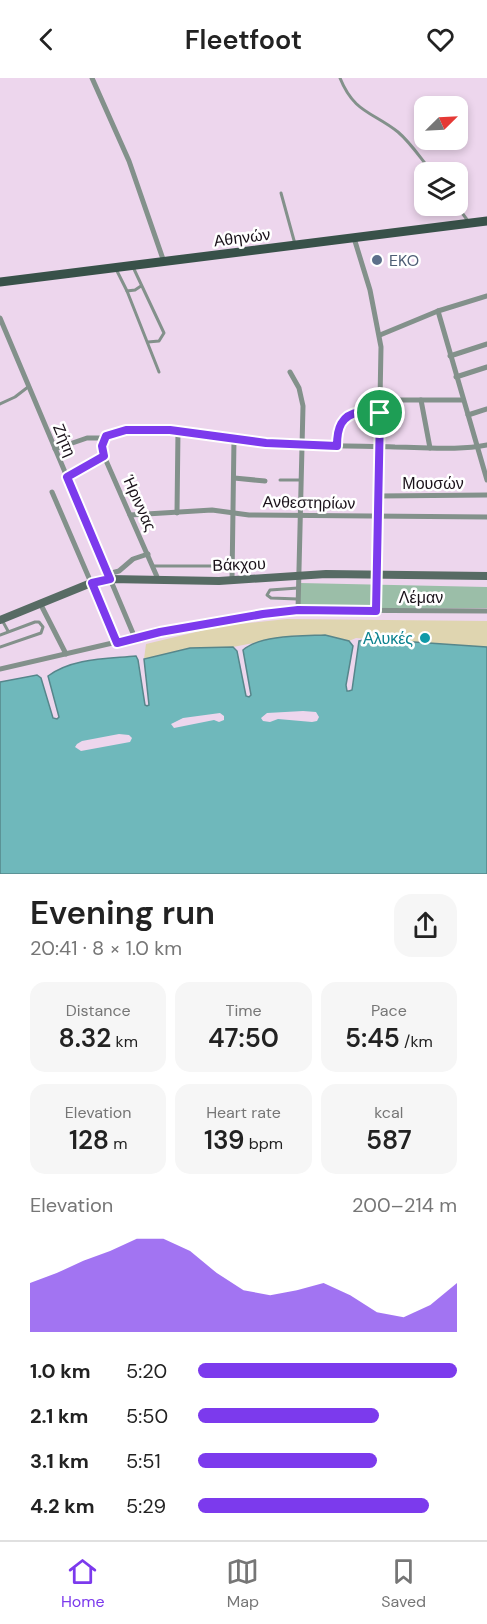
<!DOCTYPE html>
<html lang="en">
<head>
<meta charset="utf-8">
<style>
	:root { --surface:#fff; --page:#f6f6f6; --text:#222; --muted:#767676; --line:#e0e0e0; --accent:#7c3aed }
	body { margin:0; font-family:"DM Sans",sans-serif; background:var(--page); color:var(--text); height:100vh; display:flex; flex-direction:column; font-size:22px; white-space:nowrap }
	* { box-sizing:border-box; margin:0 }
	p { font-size:20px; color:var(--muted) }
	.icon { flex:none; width:33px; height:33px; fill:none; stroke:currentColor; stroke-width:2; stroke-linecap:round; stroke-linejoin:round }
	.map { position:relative; height:796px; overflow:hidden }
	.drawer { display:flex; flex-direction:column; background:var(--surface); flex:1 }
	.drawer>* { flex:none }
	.needle { width:39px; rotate:66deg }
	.tools { position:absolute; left:414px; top:18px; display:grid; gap:12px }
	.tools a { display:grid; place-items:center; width:54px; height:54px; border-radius:12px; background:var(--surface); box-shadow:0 3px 9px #0003; font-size:30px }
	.pin { position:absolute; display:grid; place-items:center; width:51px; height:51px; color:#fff; margin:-26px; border:3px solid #fff; border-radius:50%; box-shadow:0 2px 6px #0007 }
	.round { display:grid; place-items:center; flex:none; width:63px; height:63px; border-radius:18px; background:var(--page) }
	.overview { display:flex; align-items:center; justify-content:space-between; height:102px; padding:0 30px }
	h1 { font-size:33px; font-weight:600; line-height:45px }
	.metrics { display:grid; grid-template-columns:repeat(3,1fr); gap:9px; height:102px; padding:6px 30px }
	.metrics div { display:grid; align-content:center; border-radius:15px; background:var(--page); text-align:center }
	.metrics b { font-size:26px; font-weight:600 }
	.metrics small { font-size:16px; font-weight:400 }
	.metrics p { font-size:16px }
	.chart { height:168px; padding:12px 30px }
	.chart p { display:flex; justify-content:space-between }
	.chart svg { width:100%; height:108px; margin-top:6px; fill:var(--accent); opacity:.7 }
	ul { padding:0 30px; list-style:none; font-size:20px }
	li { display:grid; grid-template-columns:96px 72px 1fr; align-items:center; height:45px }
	li i { height:15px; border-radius:8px; background:var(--accent) }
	header { display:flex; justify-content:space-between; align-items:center; height:78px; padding:0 30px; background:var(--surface); font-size:27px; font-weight:600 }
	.menu { display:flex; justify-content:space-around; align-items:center; height:84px; border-top:2px solid var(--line); background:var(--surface); font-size:16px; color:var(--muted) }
	.menu a { display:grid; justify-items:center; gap:3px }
	.menu .active { color:var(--accent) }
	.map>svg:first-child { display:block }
</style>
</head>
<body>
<header><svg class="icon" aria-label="back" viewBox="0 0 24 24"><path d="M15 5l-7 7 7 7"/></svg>Fleetfoot<svg class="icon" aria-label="heart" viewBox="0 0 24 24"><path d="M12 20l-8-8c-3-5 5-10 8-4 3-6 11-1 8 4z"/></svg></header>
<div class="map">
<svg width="487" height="796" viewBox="0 0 487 796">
	<rect width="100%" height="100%" fill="#edd6ed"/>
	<polygon fill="#9bbea8" points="300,505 487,509 487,530 299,531"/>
	<polygon fill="#dfd5b0" points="287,541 487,543 487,570 356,560 349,563 325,557 290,558 233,569 190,570 144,581 146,566 221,548"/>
	<path fill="#6fb8bb" stroke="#56868b" stroke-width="1.5" d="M325 557 349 563 353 568 346 607 347 613H349L352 612 359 563 370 561 487 569V796H0V604L37 597 41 600 53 640 57 641 59 639 48 598C73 580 106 581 136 578L138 582 145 627 147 628 149 627 144 581 190 570 233 569 237 573 246 618 249 619 251 617 243 572C260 557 302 558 325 557Z"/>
	<g fill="#edd6ed">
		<polygon points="303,633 316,634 319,639 317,643 312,644 278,641 270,644 263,643 261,640 267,635"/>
		<polygon points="220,635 224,638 224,642 219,644 214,642 174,650 171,646 183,640"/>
		<polygon points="119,656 129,657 132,660 130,664 81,673 75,669 77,666 82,663"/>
	</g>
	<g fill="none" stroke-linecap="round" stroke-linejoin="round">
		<g stroke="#83918b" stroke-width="3">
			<path d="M340 0C354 35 373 34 398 54 411 65 421 81 432 94"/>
			<polyline points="281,115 295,166"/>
			<polyline points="457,128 468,143"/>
			<polyline points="133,189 164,255 159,263 148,264"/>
			<polyline points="116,191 127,213 159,294"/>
			<polyline points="127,213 135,212 141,208"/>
			<polyline points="0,326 15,319 28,309"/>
			<polyline points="280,402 301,402"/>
			<polyline points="153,488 232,488"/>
			<polyline points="298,521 271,520 267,517 270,512 298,510"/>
			<polyline points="2,542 8,553"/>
			<polyline points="0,557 35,544 39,544 43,549 41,555 0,569"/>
		</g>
		<g stroke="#83918b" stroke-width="5">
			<polyline points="92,0 129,83 164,184"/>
			<polyline points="354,160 370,212 381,269 376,533"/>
			<polyline points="438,233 487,402"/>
			<polyline points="0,240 135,560"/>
			<polyline points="380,257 438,233 487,218"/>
			<polyline points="450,278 487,266"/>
			<polyline points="290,294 299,310 303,328 298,532"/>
			<polyline points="456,299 487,289"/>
			<polyline points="380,322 463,322"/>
			<polyline points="421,322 430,370"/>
			<polyline points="468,337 487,331"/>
			<path d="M104 360C127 339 234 363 267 365 309 368 353 368 395 369 426 369 457 373 487 367"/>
			<polyline points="104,360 102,368 104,378 158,501"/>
			<path d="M337 368C337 335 351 334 380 335"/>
			<polyline points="55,371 87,360 104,360"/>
			<polyline points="67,399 104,378"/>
			<polyline points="234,400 265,403"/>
			<polyline points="52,414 117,565"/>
			<polyline points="378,418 487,417"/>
			<polyline points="177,435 178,353"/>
			<polyline points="130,437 212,432 249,437 487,439"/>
			<polyline points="108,496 119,493 133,481 148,476"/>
			<polyline points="232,502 234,361"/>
			<polyline points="40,525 66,576"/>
			<polyline points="0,591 160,554 263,536 298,532 487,533"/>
		</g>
		<polyline stroke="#576b64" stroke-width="8" points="0,542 91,505 110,501 219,503 326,496 487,498"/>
		<polyline stroke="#385149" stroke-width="9" points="0,204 487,143"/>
	</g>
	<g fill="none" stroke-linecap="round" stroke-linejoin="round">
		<g stroke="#fff" stroke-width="12">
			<path id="route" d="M360 334 380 335 376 533 298 532 263 536 160 554 117 565 92 505 110 501 67 399 104 378 102 368 106 358 126 352H170L266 365 337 368C337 350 341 337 360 334Z"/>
		</g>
		<use href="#route" stroke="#7c3aed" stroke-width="8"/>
	</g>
	<circle fill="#5c6f8a" stroke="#fff" stroke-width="2" cx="377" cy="182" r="6"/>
	<circle fill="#0f9aa8" stroke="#fff" stroke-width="2" cx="425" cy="560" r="6"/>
	<g text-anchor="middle" stroke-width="5" stroke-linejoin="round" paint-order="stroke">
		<g font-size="16" fill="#1a121a" stroke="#fff">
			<text transform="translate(242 159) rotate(-7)" y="6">Αθηνών</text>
			<text transform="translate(65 362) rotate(67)" y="6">Ζήτη</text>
			<text x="433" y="411">Μουσών</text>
			<text transform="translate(309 424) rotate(1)" y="6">Ανθεστηρίων</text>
			<text transform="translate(140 425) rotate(66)" y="6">Ήριννας</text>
			<text transform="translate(239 486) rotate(-2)" y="6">Βάκχου</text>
			<text x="421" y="525">Λέμαν</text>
		</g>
		<g font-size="16" fill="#4e5e75" stroke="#fff" text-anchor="start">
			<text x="389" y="188">EKO</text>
		</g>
		<g font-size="16" fill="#0d838f" stroke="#fff" text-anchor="end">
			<text x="413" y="566">Αλυκές</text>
		</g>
	</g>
</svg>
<div class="tools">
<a><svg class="needle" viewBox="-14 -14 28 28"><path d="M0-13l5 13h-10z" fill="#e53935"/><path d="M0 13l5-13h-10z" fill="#767676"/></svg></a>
<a><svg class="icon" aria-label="layers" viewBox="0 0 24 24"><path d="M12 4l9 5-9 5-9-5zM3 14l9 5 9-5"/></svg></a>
</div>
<div class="pin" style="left:380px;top:335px;background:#1e9e55"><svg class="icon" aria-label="arrive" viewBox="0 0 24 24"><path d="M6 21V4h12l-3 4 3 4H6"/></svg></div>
</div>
<section class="drawer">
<div class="overview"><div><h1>Evening run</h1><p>20:41 · 8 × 1.0 km</p></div><a class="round"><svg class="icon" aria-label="share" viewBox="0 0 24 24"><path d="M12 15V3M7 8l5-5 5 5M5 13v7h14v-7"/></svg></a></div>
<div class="metrics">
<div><p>Distance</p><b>8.32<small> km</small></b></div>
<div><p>Time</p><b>47:50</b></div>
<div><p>Pace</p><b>5:45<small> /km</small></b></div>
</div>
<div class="metrics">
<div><p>Elevation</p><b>128<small> m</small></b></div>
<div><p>Heart rate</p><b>139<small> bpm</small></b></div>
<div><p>kcal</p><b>587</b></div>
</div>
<div class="chart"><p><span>Elevation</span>200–214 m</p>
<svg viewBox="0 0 160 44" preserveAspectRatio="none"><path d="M0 44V24L10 20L20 15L30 11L40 6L50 6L60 11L70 20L80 27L90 29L100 27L110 24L120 29L130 36L140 38L150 33L160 24V44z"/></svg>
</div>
<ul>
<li><b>1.0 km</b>5:20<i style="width:100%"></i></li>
<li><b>2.1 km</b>5:50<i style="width:70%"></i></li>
<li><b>3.1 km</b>5:51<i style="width:69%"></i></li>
<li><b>4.2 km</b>5:29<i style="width:89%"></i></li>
</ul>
</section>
<nav class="menu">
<a class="active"><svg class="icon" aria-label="home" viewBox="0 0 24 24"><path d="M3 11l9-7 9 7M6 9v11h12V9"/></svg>Home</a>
<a><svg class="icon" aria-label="map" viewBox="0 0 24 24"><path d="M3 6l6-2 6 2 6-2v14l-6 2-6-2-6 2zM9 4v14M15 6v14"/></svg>Map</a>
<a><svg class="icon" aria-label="saved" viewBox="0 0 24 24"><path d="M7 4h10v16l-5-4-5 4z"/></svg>Saved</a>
</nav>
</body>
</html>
